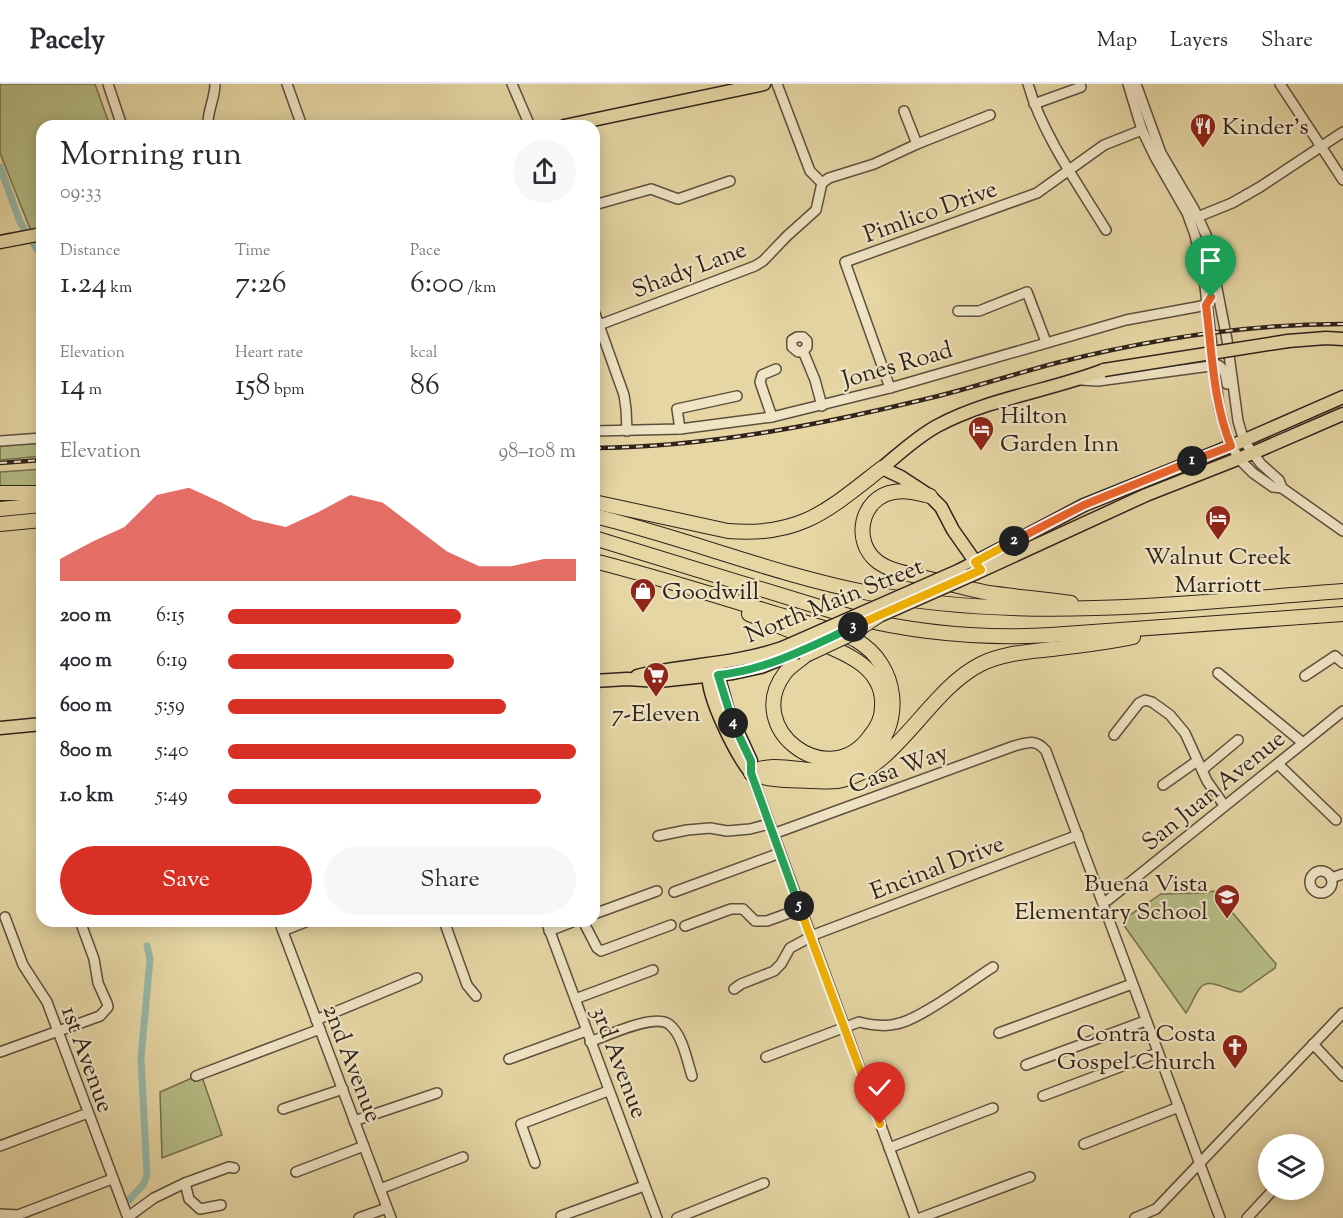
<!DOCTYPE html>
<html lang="en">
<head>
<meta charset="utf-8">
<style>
	:root { --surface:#fff; --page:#f7f7f7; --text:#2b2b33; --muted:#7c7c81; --line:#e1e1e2; --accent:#d93025 }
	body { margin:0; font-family:"Sorts Mill Goudy",serif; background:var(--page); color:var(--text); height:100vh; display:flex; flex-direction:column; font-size:22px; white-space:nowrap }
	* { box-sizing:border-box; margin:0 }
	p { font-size:20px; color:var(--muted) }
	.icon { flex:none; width:33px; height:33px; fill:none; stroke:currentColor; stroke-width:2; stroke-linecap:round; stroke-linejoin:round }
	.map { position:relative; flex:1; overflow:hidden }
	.details { position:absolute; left:36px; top:36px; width:564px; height:807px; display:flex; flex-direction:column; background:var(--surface); border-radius:18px; box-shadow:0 3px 15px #0003 }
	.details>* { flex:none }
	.tools { position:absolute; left:1258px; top:1050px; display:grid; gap:12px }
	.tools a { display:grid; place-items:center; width:66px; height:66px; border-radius:50%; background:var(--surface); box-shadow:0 3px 15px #0003; font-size:30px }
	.pin { position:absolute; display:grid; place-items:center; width:51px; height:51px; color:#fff; margin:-62px -26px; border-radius:50% 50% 50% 0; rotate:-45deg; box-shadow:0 0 6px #0007 }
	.pin .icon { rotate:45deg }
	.km { position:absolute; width:30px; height:30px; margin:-15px; border-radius:50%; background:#222; color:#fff; font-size:16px; line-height:30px; text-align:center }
	.round { display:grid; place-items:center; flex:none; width:63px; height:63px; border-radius:32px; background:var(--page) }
	.head { display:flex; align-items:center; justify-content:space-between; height:102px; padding:0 24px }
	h1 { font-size:33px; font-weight:600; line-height:45px }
	.metrics { display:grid; grid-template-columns:repeat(3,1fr); gap:9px; height:102px; padding:6px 24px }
	.metrics div { display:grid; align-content:center }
	.metrics b { font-size:30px; font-weight:600 }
	.metrics small { font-size:16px; font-weight:400 }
	.metrics p { font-size:16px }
	.chart { height:168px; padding:12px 24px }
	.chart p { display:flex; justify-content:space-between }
	.chart svg { width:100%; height:108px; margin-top:6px; fill:var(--accent); opacity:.7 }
	.button { display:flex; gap:12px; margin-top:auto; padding:12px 24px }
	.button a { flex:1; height:69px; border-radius:36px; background:var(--accent); color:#fff; font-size:24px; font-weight:600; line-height:69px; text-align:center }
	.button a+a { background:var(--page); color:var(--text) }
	ul { padding:0 24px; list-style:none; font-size:20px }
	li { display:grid; grid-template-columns:96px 72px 1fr; align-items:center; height:45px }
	li i { height:15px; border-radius:8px; background:var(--accent) }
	header { display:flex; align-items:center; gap:36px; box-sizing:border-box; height:84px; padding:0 30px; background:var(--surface); border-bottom:2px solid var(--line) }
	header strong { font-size:28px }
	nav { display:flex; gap:33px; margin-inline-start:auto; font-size:21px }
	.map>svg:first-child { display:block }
</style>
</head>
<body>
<header>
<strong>Pacely</strong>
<nav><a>Map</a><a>Layers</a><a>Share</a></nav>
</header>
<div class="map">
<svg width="1343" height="1134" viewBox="0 0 1343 1134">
	<rect width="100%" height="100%" fill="#e6d6a4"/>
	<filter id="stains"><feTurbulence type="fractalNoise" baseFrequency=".00333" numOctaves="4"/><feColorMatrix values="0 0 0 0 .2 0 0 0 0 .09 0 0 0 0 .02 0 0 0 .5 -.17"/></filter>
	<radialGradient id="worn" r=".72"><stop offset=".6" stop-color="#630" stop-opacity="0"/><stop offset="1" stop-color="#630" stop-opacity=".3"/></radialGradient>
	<g fill="#b6bd85" stroke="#727050" stroke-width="1.5">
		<polygon points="0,0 95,0 110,42 42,42 42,150 33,152 0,69"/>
		<polygon points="42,354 42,372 0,376 0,357"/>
		<polygon points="42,385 42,411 0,409 0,388"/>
		<path d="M1214 807 1276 880 1275 884 1241 908C1229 908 1210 892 1200 904 1195 910 1191 922 1186 929L1123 840 1124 835 1161 810 1202 809Z"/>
		<polygon points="201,990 222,1051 162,1074 160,1008"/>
	</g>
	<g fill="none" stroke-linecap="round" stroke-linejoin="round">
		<g stroke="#96b9aa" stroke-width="7">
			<polyline points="0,83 20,138 42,173"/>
			<polyline points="129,1116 143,1101 147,1091 141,974 150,875 147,862"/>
		</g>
		<g stroke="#5d4f3d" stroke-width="12">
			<g id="minor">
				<polyline points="108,0 122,42"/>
				<polyline points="287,0 302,42"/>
				<polyline points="512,0 530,42"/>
				<polyline points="777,0 810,87 822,99"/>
				<path d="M1028 0C1042 50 1079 102 1106 146"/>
				<polyline points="1128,0 1142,46 1155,73 1187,129 1195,151 1204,194 1219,323 1228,355 1239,375 1253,389 1273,403 1282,404"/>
				<polyline points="1136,0 1161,69 1194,125 1207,153 1227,256 1238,337 1244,357 1261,380 1279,396 1282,404 1343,447"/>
				<polyline points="1280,0 1343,96"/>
				<polyline points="1034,20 1081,3"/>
				<polyline points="904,27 917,60"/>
				<path d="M208 42C207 27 215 15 215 0"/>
				<polyline points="594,121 651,105 678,115 730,97"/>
				<polyline points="1195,134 1232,119 1260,103 1343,48"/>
				<polyline points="594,227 624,311 626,325 627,347"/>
				<polyline points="958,227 979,227 1027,208 1046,258"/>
				<polyline points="599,241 755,182 763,177 787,152 816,126 822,99 829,94 874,80 917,60 990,31"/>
				<polyline points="803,267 798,268 792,263 792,256 797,253 803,253 807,257 807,263 803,267 815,296 822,322"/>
				<path d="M1081 296 1098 297 1218 281C1225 285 1226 292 1227 300"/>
				<polyline points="890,304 845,178 1037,109 1104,61 1142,46"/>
				<polyline points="772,333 760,298 762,291 776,285"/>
				<polyline points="680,345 677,325 737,312"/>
				<polyline points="594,347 680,345 772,333 890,304 1126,236 1207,221"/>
				<polyline points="0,357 42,354"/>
				<polyline points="1218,589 1303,659"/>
				<polyline points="1305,592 1335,572 1343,579"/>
				<polyline points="1114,651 1139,619 1145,616 1152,618 1170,631 1185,649 1207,697 1224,721"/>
				<polyline points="1278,680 1336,736"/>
				<polyline points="1202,686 1238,656"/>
				<polyline points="751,689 915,1134"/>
				<polyline points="1163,701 1197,677"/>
				<path d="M773 750 1014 662C1028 658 1036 655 1046 667L1220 1134"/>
				<polyline points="658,752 687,746 710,744 727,747 750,745 769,740"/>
				<circle cx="1321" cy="798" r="11"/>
				<polyline points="1331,794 1343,790"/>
				<polyline points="674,808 780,769"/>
				<polyline points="1108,816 1343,627"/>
				<polyline points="594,830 657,807"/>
				<polyline points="5,833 23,881 47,918 128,1134"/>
				<polyline points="279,837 391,1134"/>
				<polyline points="444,837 467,901 476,912"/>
				<polyline points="546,837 657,1134"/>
				<polyline points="583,837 597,864 601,867 671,841"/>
				<polyline points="685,842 731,825 743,825 755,837 767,837 800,825"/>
				<polyline points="283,847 308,837"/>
				<polyline points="549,847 575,837"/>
				<polyline points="734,905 741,900 774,887 781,880 790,864 816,850 1078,751"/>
				<polyline points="575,915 653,886"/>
				<polyline points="316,936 417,894"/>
				<polyline points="999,949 1132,900"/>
				<path d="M590 958C606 952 656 928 670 941 683 952 687 977 692 992"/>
				<polyline points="1313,960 1343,992"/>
				<polyline points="0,968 100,932 108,923 107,919 98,899 94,875 80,837"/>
				<path d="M766 973 859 938C871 941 884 943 896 940 918 937 971 897 993 883"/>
				<polyline points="509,975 586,947"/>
				<polyline points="1026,981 1145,937"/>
				<polyline points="196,992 320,945"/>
				<polyline points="1043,1012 1157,969"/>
				<polyline points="283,1025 343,1005"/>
				<polyline points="354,1037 437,1009"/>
				<polyline points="1084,1060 1179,1023"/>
				<polyline points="0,1062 88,1029"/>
				<polyline points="889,1064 993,1024"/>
				<polyline points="535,1079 521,1040 608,1007"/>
				<polyline points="296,1088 364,1062"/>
				<polyline points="185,1099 189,1115 200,1125 221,1121"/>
				<polyline points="380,1105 463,1073"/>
				<polyline points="0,1130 18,1131 112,1095"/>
				<polyline points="561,1132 644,1102"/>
				<polyline points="128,1133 154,1114 185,1099 229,1083 234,1084"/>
				<polyline points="359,1134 387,1124"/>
				<polyline points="677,1134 764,1099"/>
				<polyline points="920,1134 1030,1093"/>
				<polyline points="1135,1134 1156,1125 1343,929"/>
				<polyline points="1247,1134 1273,1106"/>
			</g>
		</g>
		<g stroke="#2f221b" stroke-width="15">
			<g id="major">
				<polyline points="564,42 764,0"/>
				<polyline points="0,158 42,150"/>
				<polyline points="1288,257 1326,254 1343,255"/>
				<path d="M979 483 953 446 941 423 930 412 901 393 882 384C900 369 917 353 937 342 989 314 1050 307 1104 286"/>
				<polyline points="960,486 1084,421 1231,362 1343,313"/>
				<polyline points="974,490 1146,411 1253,369 1343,330"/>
				<polyline points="713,585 718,591 728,627 751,677 751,688"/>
				<path d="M709 587C704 609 737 672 751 689"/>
				<path d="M637 592C686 580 732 581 782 564"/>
				<polyline points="594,597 627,595 659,597 733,589 761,583 795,569"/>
				<polyline points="0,644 42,640"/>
			</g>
		</g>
		<g stroke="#2f221b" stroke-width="16">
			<g id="highway">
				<polyline points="0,409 36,409 42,411"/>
				<path d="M930 412C918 409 907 406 894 408 861 413 851 458 878 478 892 488 911 490 926 494 947 499 968 505 989 509 1016 513 1044 515 1071 519"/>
				<path d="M594 418 728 447C801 453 828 426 882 384"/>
				<polyline points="0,425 42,421"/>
				<path d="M594 432C687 454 775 491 869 509 1028 539 1183 519 1343 507"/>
				<polyline points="0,440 42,436"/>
				<path d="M594 454 852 533C917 549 984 555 1051 551L1343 530"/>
				<path d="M594 477C658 493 720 513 783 532 803 538 839 547 856 556 899 581 905 640 869 673 833 705 780 670 751 689"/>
				<path d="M749 530C769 538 789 546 808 554 840 567 885 581 882 623 882 634 877 644 870 652 829 710 742 645 785 589 790 582 799 577 806 571"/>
				<path d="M751 689C770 697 789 696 810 697 818 697 828 698 837 697 895 688 928 606 981 580 1003 569 1028 568 1052 565 1079 562 1106 559 1133 553"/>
			</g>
		</g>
		<use href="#minor" stroke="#efe4c4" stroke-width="9"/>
		<use href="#major" stroke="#e6d6a4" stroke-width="12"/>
		<use href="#highway" stroke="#e6d6a4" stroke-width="14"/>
		<g stroke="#2f221b" stroke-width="4.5">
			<g id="rail">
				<path d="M594 364C708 363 819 341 930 314 972 304 1014 290 1056 279 1150 255 1246 240 1343 240"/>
				<polyline points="0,379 42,376"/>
			</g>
		</g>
		<use href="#rail" stroke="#efe4c4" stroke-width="2" stroke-dasharray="7" stroke-linecap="butt"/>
		<g stroke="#2f221b" stroke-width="15" stroke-linecap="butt">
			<g id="major-bridge">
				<polyline points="1104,286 1288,257"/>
				<polyline points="870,536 974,490"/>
				<polyline points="782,564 960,486"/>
				<polyline points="795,569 816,560"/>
			</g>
		</g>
		<g stroke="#2f221b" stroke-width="16" stroke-linecap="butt">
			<polyline id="highway-bridge" points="806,571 853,549 878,532"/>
		</g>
		<use href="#major-bridge" stroke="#e6d6a4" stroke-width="12"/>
		<use href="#highway-bridge" stroke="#e6d6a4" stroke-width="14"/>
	</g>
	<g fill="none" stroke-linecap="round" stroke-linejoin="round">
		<g stroke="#fff" stroke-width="12">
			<path id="split-1" d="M1192 377 1231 362C1213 318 1212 268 1206 221L1211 213"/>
		</g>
		<g stroke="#fff" stroke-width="12">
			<polyline id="split-2" points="1014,457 1084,421 1192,377"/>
		</g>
		<g stroke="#fff" stroke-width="12">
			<polyline id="split-3" points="853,543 981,486 975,478 1014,457"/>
		</g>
		<g stroke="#fff" stroke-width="12">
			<path id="split-4" d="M733 639 718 591C767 586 809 563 853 543"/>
		</g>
		<g stroke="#fff" stroke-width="12">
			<polyline id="split-5" points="733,639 751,677 751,689 799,822"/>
		</g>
		<g stroke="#fff" stroke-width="12">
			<polyline id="split-6" points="799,822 880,1040"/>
		</g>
		<use href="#split-1" stroke="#f0652b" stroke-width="8"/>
		<use href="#split-2" stroke="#f0652b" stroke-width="8"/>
		<use href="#split-3" stroke="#f5b400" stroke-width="8"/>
		<use href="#split-4" stroke="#22a559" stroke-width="8"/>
		<use href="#split-5" stroke="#22a559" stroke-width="8"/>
		<use href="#split-6" stroke="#f5b400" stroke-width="8"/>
	</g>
	<defs>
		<g id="restaurant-pin" transform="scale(1.35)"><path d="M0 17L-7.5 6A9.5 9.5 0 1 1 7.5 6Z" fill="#8f2418" stroke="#efe4c4"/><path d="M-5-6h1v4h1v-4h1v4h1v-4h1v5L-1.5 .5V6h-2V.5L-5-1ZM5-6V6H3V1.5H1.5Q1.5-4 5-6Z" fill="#fff"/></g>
		<g id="hotel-pin" transform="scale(1.35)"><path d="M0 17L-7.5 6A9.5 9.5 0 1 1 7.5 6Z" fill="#8f2418" stroke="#efe4c4"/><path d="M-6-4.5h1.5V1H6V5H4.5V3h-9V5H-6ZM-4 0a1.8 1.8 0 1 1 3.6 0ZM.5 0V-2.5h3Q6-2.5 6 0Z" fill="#fff"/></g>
		<g id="shop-pin" transform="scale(1.35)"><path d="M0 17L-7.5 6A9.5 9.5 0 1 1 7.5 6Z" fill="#8f2418" stroke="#efe4c4"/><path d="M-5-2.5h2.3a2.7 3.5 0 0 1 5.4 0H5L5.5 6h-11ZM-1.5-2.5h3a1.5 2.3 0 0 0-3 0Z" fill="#fff"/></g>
		<g id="supermarket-pin" transform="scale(1.35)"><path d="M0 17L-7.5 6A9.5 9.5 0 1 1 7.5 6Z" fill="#8f2418" stroke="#efe4c4"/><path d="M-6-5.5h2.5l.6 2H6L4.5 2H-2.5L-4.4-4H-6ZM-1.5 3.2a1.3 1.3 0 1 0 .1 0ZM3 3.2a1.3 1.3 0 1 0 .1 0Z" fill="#fff"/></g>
		<g id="school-pin" transform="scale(1.35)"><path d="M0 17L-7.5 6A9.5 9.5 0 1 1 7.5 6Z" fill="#8f2418" stroke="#efe4c4"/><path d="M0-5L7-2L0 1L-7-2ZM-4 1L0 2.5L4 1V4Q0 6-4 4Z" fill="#fff"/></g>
		<g id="church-pin" transform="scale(1.35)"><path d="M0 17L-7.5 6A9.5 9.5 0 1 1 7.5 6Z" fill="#8f2418" stroke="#efe4c4"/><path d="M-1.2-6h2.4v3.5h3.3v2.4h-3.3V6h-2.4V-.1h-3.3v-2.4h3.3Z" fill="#fff"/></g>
	</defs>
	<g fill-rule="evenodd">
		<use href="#restaurant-pin" x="1203" y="42"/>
		<use href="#hotel-pin" x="981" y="345"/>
		<use href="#hotel-pin" x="1218" y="434"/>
		<use href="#shop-pin" x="643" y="507"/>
		<use href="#supermarket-pin" x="656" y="591"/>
		<use href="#school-pin" x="1227" y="813"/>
		<use href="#church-pin" x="1235" y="963"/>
	</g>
	<g text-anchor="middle" stroke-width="4.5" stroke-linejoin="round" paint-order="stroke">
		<g font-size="24" fill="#2f221b" stroke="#efe4c4" text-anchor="start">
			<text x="1222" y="50">Kinder's</text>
			<text x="1000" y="339">Hilton<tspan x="1000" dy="28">Garden Inn</tspan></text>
			<text x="1218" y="480" text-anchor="middle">Walnut Creek<tspan x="1218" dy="28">Marriott</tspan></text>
			<text x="662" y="515">Goodwill</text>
			<text x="656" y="637" text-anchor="middle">7-Eleven</text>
			<text x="1208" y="807" text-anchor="end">Buena Vista<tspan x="1208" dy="28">Elementary School</tspan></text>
			<text x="1216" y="957" text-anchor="end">Contra Costa<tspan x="1216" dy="28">Gospel Church</tspan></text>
		</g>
		<g font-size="24" fill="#2f221b" stroke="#efe4c4">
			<text transform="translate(930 127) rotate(-20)" y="8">Pimlico Drive</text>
			<text transform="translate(689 185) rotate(-21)" y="8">Shady Lane</text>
			<text transform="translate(897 280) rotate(-16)" y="8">Jones Road</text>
			<text transform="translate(834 516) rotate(-22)" y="8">North Main Street</text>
			<text transform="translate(898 684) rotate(-20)" y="8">Casa Way</text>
			<text transform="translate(1213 706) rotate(-39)" y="8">San Juan Avenue</text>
			<text transform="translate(937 783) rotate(-21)" y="8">Encinal Drive</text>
			<text transform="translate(88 975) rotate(70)" y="8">1st Avenue</text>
			<text transform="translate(620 978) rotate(69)" y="8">3rd Avenue</text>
			<text transform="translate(353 979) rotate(69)" y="8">2nd Avenue</text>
		</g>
	</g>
	<rect width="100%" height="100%" filter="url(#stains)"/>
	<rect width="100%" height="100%" fill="url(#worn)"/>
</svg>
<div class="tools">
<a><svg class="icon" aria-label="layers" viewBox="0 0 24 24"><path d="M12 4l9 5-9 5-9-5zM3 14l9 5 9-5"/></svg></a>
</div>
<div class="pin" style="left:1211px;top:213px;background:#1e9e55"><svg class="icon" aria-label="arrive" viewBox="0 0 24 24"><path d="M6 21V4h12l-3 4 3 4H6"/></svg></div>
<div class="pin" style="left:880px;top:1040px;background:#d93025"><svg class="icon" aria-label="check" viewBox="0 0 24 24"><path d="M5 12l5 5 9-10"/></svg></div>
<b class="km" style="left:1192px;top:377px">1</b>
<b class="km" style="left:1014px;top:457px">2</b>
<b class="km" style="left:853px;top:543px">3</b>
<b class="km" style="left:733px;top:639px">4</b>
<b class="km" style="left:799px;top:822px">5</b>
<section class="details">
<div class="head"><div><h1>Morning run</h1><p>09:33</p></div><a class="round"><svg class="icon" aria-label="share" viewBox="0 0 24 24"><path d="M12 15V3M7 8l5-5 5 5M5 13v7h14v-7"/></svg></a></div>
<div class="metrics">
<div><p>Distance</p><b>1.24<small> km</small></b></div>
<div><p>Time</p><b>7:26</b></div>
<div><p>Pace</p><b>6:00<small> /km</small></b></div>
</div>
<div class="metrics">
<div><p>Elevation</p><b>14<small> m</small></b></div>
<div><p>Heart rate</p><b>158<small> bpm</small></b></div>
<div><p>kcal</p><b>86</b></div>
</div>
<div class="chart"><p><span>Elevation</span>98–108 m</p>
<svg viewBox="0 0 160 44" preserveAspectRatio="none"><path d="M0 44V35L10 28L20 22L30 9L40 6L50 12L60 19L70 22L80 16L90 9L100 12L110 22L120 32L130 38L140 38L150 35L160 35V44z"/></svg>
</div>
<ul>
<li><b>200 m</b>6:15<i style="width:67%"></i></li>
<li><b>400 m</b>6:19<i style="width:65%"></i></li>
<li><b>600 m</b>5:59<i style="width:80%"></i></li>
<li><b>800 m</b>5:40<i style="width:100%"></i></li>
<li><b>1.0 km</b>5:49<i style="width:90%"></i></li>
</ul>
<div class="button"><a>Save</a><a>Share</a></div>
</section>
</div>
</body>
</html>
